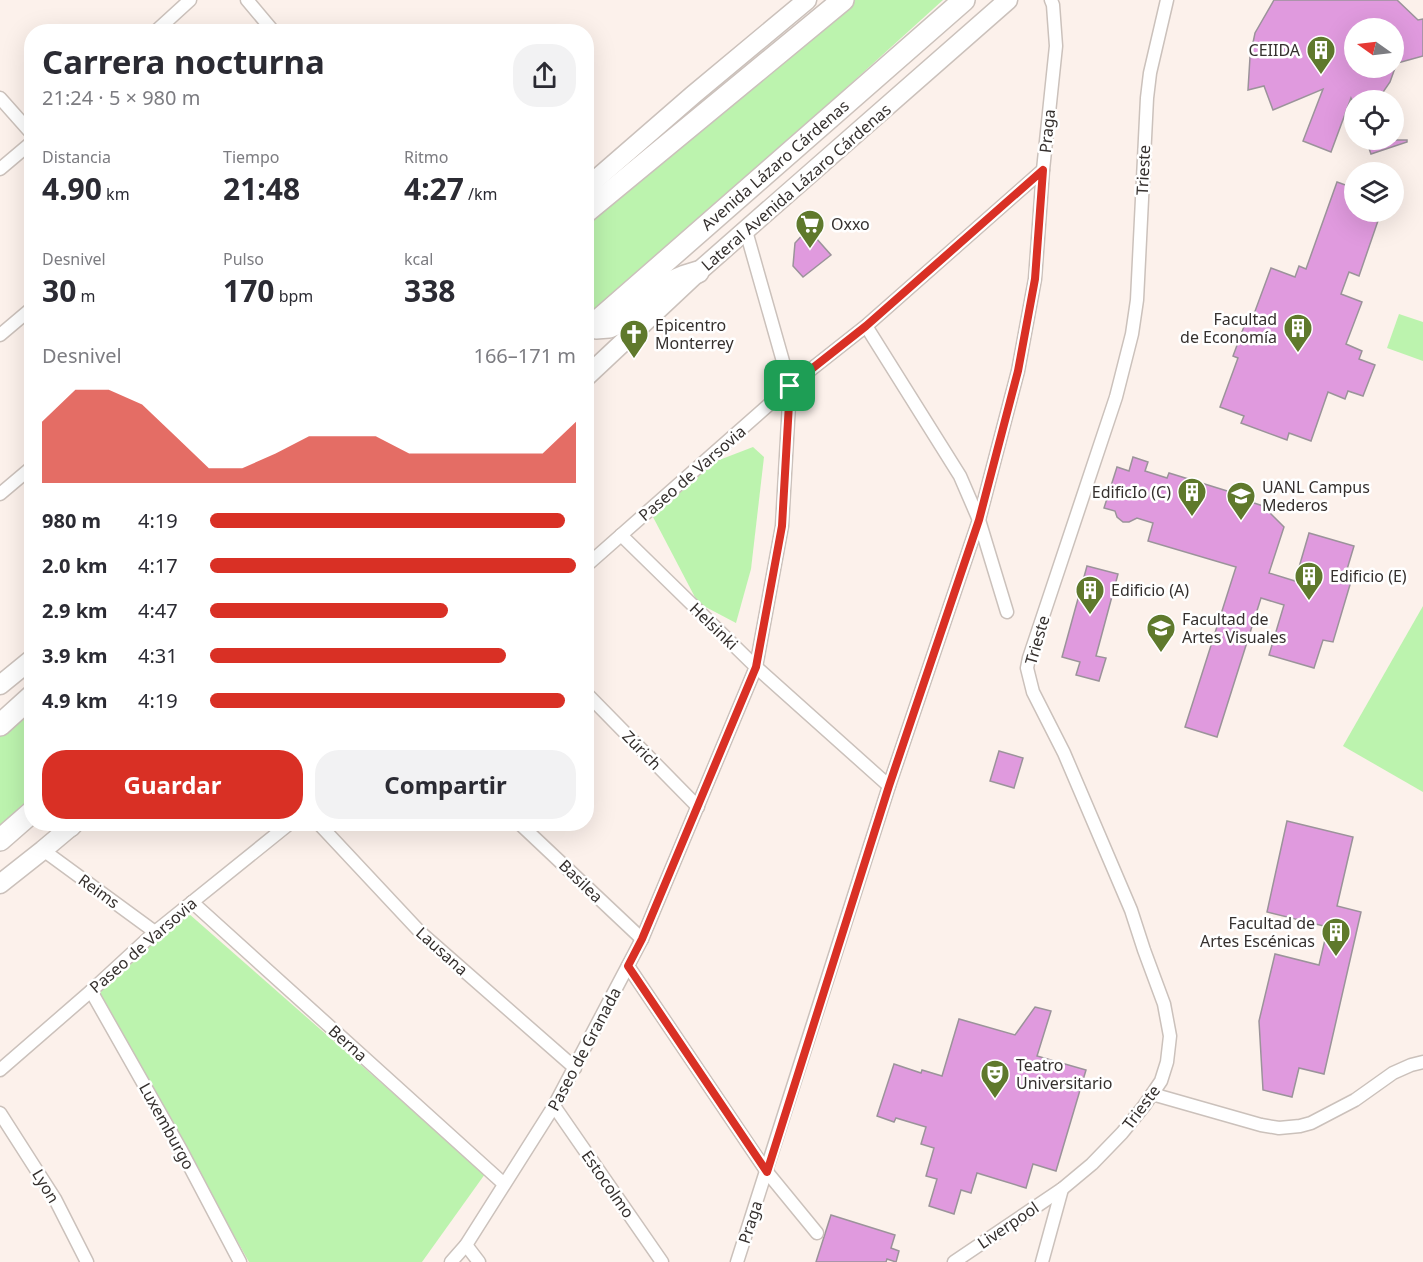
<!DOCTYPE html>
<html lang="es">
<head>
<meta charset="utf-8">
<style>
	:root { --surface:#fff; --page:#f2f2f3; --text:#2b2b33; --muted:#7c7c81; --accent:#d93025 }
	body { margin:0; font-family:"Noto Sans",sans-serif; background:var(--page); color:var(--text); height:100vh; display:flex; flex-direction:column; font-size:22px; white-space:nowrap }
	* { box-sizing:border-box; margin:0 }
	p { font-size:20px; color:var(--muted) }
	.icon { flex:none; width:33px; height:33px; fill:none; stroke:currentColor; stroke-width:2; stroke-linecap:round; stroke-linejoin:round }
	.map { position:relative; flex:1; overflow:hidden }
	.details { position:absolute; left:24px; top:24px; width:570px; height:807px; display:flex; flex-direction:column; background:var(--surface); border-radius:24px; box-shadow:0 6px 24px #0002 }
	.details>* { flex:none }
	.needle { width:39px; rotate:284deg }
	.tools { position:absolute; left:1344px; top:18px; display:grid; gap:12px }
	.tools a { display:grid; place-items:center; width:60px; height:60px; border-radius:50%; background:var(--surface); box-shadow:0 6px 24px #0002; font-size:30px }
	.pin { position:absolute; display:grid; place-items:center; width:51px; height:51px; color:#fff; margin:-26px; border-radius:12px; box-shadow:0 3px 9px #0006 }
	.round { display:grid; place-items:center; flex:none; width:63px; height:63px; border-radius:24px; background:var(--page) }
	.headline { display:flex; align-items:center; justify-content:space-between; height:102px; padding:0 18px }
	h1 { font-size:33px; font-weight:700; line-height:45px }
	.stats { display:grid; grid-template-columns:repeat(3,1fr); gap:9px; height:102px; padding:6px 18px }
	.stats div { display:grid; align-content:center }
	.stats b { font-size:30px; font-weight:700 }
	.stats small { font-size:16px; font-weight:400 }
	.stats p { font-size:16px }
	.chart { height:168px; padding:12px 18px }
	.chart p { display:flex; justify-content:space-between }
	.chart svg { width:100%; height:108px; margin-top:6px; fill:var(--accent); opacity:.7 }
	.primary-button { display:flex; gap:12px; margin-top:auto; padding:12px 18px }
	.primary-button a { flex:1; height:69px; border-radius:24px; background:var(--accent); color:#fff; font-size:24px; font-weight:700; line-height:69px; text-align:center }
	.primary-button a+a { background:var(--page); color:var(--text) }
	ul { padding:0 18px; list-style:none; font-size:20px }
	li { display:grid; grid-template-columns:96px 72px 1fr; align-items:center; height:45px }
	li i { height:15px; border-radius:8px; background:var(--accent) }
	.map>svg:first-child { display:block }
</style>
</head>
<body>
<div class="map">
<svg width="1423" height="1262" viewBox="0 0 1423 1262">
	<rect width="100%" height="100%" fill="#fcf1eb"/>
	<g fill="#bcf3ae">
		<polygon points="855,0 943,0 587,323 586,215"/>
		<polygon points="1399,314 1423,322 1423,361 1387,348"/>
		<polygon points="753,447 764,457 751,569 736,623 698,603 653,517 714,462"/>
		<polygon points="1423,606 1423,792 1343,746"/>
		<polygon points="31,696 31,812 0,840 0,725"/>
		<polygon points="188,913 485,1174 422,1262 249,1262 97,992"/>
	</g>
	<g fill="#e09ade" stroke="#9b939a" stroke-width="1.5">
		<polygon points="1274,0 1397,0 1418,20 1423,19 1423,56 1394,64 1394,28 1354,28 1354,68 1395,68 1390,82 1381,95 1383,100 1352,100 1351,98 1331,152 1303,141 1323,89 1273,110 1264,86 1248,90 1250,57 1255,33"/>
		<polygon points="1366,140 1407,140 1407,142 1371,154"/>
		<polygon points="1337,182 1354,188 1354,212 1381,212 1359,276 1349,272 1341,294 1362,302 1346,344 1362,351 1359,359 1375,365 1363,396 1348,391 1345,399 1328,392 1311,441 1289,433 1287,440 1241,423 1244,416 1220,407 1238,358 1233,356 1249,313 1254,314 1271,268 1295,277 1299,266 1306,269"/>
		<polygon points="808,229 831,255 803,277 793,266 795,243"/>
		<polygon points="1133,457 1148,462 1145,471 1167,478 1169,473 1237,494 1236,497 1263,506 1284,527 1269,573 1295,581 1309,533 1354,546 1345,576 1352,578 1333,642 1323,640 1314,668 1269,655 1284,605 1261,598 1217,737 1185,727 1236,567 1148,541 1153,523 1137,518 1129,522 1123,522 1117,517 1115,511 1104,508 1117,467 1129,471"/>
		<polygon points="1087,566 1118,574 1096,656 1106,658 1099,681 1076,675 1080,662 1062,657"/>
		<polygon points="999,751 1023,758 1014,788 990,781"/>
		<polygon points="1287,821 1353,837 1337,906 1361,912 1324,1074 1299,1068 1292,1097 1263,1090 1259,1021 1275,954 1319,965 1328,927 1267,912"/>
		<polygon points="1035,1007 1051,1011 1037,1056 1086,1070 1056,1171 1033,1164 1026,1188 977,1173 971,1193 961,1190 954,1214 929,1206 937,1179 926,1176 934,1148 921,1144 926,1127 896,1118 894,1122 877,1116 894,1064 921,1073 922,1070 942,1076 959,1019 1015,1035"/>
		<polygon points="831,1215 895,1235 891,1248 899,1251 896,1262 887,1259 886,1262 816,1262"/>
	</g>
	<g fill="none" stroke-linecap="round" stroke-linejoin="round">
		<g stroke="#cbc1bb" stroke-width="15">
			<g id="minor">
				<polyline points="247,0 274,32"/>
				<polyline points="155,32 190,0"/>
				<polyline points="0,98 32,134"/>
				<polyline points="0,169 32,142"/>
				<polyline points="866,326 960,476 979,520 1007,612"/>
				<polyline points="0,335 32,308"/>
				<polyline points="0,494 32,467"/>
				<polyline points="621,535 756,667 889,786"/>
				<polyline points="586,566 790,386 866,326 1043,170"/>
				<polyline points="586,693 698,807"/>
				<polyline points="319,824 421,933 575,1068"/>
				<polyline points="520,824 642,939"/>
				<polyline points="43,850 155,932"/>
				<polyline points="192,902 504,1184"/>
				<polyline points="628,966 767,1172 817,1233"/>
				<polyline points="91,991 181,1150 240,1262"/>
				<polyline points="0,1070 91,991 155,932 289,824"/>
				<polyline points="1152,1094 1261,1125 1279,1128 1300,1126 1311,1123 1355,1100 1393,1073 1411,1065 1423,1062"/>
				<polyline points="554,1106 662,1262"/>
				<polyline points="0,1113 55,1199 87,1262"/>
				<polyline points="466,1245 479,1262"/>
				<polyline points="451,1262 466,1245 554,1106 642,939 756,667 782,526 790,386 746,231"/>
				<polyline points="737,1262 889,786 979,520 1018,371 1035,279 1043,170 1056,46 1053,5 1051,0"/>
				<polyline points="954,1262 1062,1189 1092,1164 1122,1133 1144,1106 1161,1081 1167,1062 1170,1036 1164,1004 1144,950 1131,910 1064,753 1033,692 1027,668 1029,658 1116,397 1132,334 1137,300 1147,98 1150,73 1167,0"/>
				<polyline points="1042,1262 1062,1189"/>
			</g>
		</g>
		<g stroke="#cbc1bb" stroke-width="21">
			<g id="secondary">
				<polyline points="586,188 693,95 807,0"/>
				<polyline points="586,377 698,272 1008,0"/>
				<polyline points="0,685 32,659"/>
				<polyline points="0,884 43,850 74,824"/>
			</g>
		</g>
		<g stroke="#cbc1bb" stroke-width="24">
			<g id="trunk">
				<polyline points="586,212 843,0"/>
				<polyline points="596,328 609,327 616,324 671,282 685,276 698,272"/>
				<polyline points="586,331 964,0"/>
				<polyline points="0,725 32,696"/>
				<polyline points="70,826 71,824"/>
				<polyline points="0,840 32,812"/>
			</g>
		</g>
		<use href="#minor" stroke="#fff" stroke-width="12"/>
		<use href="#secondary" stroke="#fff" stroke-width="18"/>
		<use href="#trunk" stroke="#fff" stroke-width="21"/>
	</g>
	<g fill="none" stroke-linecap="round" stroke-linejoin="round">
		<g stroke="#fff" stroke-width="12">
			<polygon id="route" points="1043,170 1035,279 1018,371 979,520 889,786 767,1172 628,966 642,939 756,667 782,526 790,386 866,326"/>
		</g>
		<use href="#route" stroke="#d93025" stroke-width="8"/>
	</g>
	<defs>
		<g id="building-pin" transform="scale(1.5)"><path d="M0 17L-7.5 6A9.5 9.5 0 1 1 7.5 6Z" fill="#5f792c" stroke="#fff"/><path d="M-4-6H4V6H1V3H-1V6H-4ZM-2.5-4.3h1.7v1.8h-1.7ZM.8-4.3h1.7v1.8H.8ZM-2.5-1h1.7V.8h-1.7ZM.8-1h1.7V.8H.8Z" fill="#fff"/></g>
		<g id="supermarket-pin" transform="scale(1.5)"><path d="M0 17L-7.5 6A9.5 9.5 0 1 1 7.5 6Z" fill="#5f792c" stroke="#fff"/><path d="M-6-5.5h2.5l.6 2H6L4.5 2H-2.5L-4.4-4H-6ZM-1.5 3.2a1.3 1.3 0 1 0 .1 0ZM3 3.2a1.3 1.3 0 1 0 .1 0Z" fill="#fff"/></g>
		<g id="church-pin" transform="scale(1.5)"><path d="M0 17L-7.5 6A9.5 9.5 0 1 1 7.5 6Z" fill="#5f792c" stroke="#fff"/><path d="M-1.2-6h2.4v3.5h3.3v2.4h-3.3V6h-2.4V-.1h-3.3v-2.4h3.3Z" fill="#fff"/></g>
		<g id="university-pin" transform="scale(1.5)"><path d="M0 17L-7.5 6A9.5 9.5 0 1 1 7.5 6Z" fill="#5f792c" stroke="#fff"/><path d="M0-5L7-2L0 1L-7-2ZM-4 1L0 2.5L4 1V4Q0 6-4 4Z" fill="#fff"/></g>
		<g id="theatre-pin" transform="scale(1.5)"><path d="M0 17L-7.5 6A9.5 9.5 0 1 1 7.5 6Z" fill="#5f792c" stroke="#fff"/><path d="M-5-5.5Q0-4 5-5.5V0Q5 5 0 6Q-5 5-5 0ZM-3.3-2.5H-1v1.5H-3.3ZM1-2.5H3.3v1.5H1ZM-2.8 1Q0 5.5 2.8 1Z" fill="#fff"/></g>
	</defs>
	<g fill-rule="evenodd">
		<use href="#building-pin" x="1321" y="50"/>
		<use href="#supermarket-pin" x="810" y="224"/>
		<use href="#building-pin" x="1298" y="328"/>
		<use href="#church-pin" x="634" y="334"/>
		<use href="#building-pin" x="1192" y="492"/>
		<use href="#university-pin" x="1241" y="496"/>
		<use href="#building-pin" x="1309" y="576"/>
		<use href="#building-pin" x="1090" y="590"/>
		<use href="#university-pin" x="1161" y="628"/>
		<use href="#building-pin" x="1336" y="932"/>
		<use href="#theatre-pin" x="995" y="1074"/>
	</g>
	<g text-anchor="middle" stroke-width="5" stroke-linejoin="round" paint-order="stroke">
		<g font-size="16" fill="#35302e" stroke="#fff" text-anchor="start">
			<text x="1300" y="56" text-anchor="end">CEIIDA</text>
			<text x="831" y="230">Oxxo</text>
			<text x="1277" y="325" text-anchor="end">Facultad<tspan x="1277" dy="18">de Economía</tspan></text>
			<text x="655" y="331">Epicentro<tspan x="655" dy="18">Monterrey</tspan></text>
			<text x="1262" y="493">UANL Campus<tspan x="1262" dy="18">Mederos</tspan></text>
			<text x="1171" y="498" text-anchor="end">EdificIo (C)</text>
			<text x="1330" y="582">Edificio (E)</text>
			<text x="1111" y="596">Edificio (A)</text>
			<text x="1182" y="625">Facultad de<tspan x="1182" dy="18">Artes Visuales</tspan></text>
			<text x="1315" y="929" text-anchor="end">Facultad de<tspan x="1315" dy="18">Artes Escénicas</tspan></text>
			<text x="1016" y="1071">Teatro<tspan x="1016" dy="18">Universitario</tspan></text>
		</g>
		<g font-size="16" fill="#35302e" stroke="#fff">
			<text transform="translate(1047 131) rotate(-84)" y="6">Praga</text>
			<text transform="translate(775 165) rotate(-41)" y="6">Avenida Lázaro Cárdenas</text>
			<text transform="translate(1143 170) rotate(-87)" y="6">Trieste</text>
			<text transform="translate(796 187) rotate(-41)" y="6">Lateral Avenida Lázaro Cárdenas</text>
			<text transform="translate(692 473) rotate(-41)" y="6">Paseo de Varsovia</text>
			<text transform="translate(714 626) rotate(44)" y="6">Helsinki</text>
			<text transform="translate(1037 640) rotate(-74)" y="6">Trieste</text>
			<text transform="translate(642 750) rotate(46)" y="6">Zúrich</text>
			<text transform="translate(581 881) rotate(44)" y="6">Basilea</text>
			<text transform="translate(99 891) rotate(36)" y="6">Reims</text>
			<text transform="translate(143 945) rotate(-41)" y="6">Paseo de Varsovia</text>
			<text transform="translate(442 951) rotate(42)" y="6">Lausana</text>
			<text transform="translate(348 1043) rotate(42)" y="6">Berna</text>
			<text transform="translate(584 1049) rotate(-62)" y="6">Paseo de Granada</text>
			<text transform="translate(1141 1107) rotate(-53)" y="6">Trieste</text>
			<text transform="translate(167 1126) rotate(61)" y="6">Luxemburgo</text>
			<text transform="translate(608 1184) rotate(55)" y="6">Estocolmo</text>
			<text transform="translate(46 1186) rotate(59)" y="6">Lyon</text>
			<text transform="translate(750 1222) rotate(-72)" y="6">Praga</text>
			<text transform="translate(1008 1225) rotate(-34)" y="6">Liverpool</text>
		</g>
	</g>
</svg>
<div class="tools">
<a><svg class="needle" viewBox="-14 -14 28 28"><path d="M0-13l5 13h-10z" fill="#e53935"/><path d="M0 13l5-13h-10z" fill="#7c7c81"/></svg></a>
<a><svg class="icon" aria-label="locate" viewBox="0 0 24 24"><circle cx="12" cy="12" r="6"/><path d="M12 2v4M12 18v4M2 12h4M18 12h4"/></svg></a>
<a><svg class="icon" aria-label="layers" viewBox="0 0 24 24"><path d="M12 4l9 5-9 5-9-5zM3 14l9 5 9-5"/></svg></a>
</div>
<div class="pin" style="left:790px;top:386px;background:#1e9e55"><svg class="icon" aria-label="arrive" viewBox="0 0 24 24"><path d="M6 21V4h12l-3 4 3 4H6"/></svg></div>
<section class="details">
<div class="headline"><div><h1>Carrera nocturna</h1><p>21:24 · 5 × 980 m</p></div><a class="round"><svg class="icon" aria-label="share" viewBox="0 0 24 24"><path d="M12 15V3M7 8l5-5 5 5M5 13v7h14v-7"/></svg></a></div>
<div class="stats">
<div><p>Distancia</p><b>4.90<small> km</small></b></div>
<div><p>Tiempo</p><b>21:48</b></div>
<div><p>Ritmo</p><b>4:27<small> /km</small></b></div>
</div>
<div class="stats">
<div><p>Desnivel</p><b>30<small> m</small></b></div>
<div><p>Pulso</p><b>170<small> bpm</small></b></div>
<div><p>kcal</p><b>338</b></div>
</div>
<div class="chart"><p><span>Desnivel</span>166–171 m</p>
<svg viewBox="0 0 160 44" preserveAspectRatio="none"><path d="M0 44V19L10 6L20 6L30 12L40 25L50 38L60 38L70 32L80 25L90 25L100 25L110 32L120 32L130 32L140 32L150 32L160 19V44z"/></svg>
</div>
<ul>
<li><b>980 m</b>4:19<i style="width:97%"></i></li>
<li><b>2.0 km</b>4:17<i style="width:100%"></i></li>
<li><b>2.9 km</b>4:47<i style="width:65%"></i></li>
<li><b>3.9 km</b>4:31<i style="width:81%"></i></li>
<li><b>4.9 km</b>4:19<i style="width:97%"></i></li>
</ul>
<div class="primary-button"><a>Guardar</a><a>Compartir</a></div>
</section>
</div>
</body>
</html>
